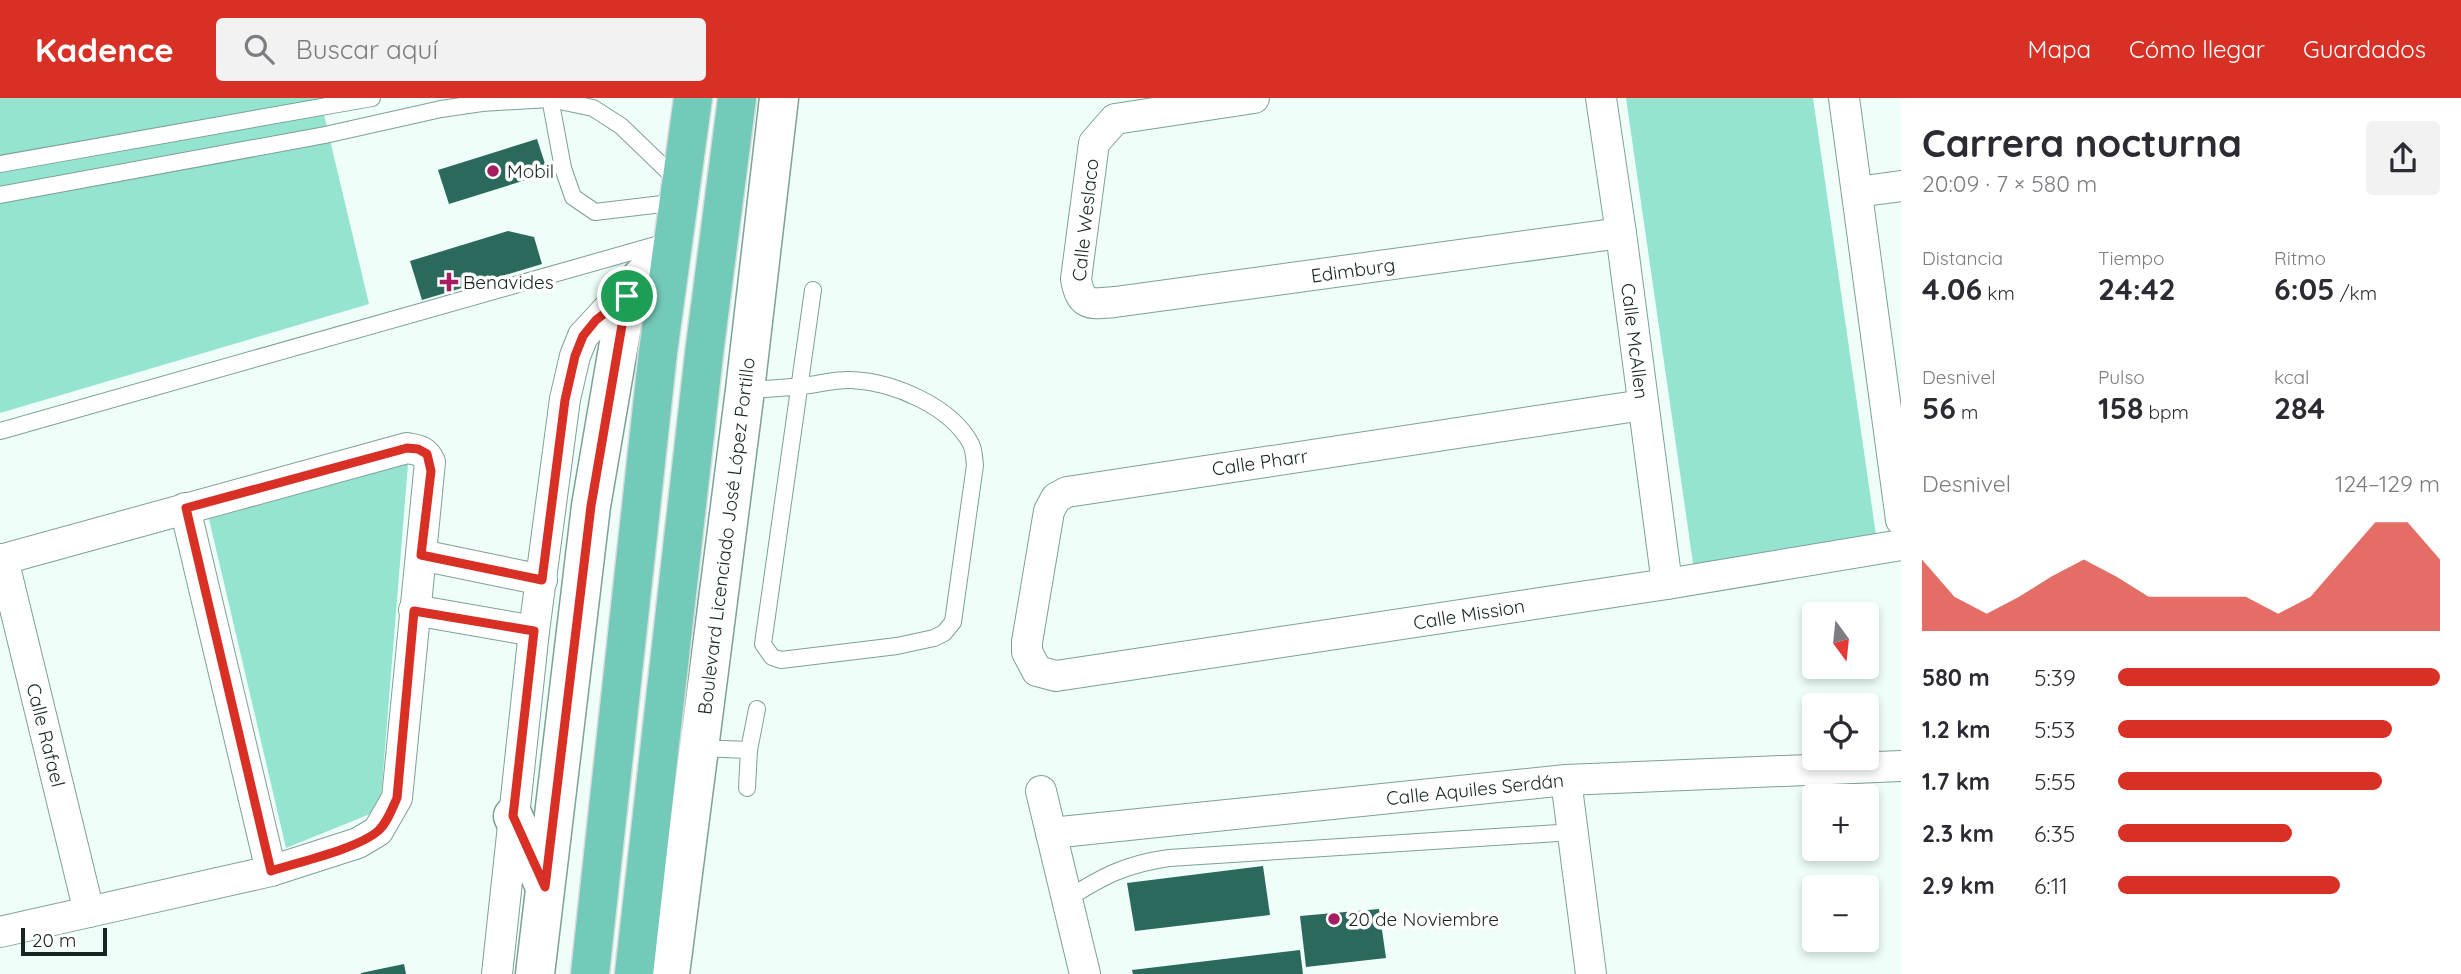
<!DOCTYPE html>
<html lang="es">
<head>
<meta charset="utf-8">
<style>
	:root { --surface:#fff; --page:#f2f2f3; --text:#2b2b33; --muted:#7c7c81; --accent:#d93025 }
	body { margin:0; font-family:Quicksand,sans-serif; background:var(--page); color:var(--text); height:100vh; display:flex; flex-direction:column; font-size:26px; white-space:nowrap }
	* { box-sizing:border-box; margin:0 }
	p { font-size:23px; color:var(--muted) }
	.icon { flex:none; width:38px; height:38px; fill:none; stroke:currentColor; stroke-width:2; stroke-linecap:round; stroke-linejoin:round }
	.map { position:relative; flex:1; overflow:hidden }
	.details { display:flex; flex-direction:column; background:var(--surface); width:560px }
	.details>* { flex:none }
	.needle { width:46px; rotate:165deg }
	.tools { position:absolute; left:1802px; top:504px; display:grid; gap:14px }
	.tools a { display:grid; place-items:center; width:77px; height:77px; border-radius:7px; background:var(--surface); box-shadow:0 4px 10px #0003; font-size:35px }
	.scale { position:absolute; left:21px; bottom:18px; width:86px; box-sizing:border-box; padding-left:7px; border:4px solid #172622; border-top:0; font-size:19px; line-height:24px; white-space:nowrap; color:#172622; -webkit-text-stroke:5px #fff; paint-order:stroke }
	.pin { position:absolute; display:grid; place-items:center; width:60px; height:60px; color:#fff; margin:-30px; border:4px solid #fff; border-radius:50%; box-shadow:0 2px 7px #0007 }
	.round { display:grid; place-items:center; flex:none; width:74px; height:74px; border-radius:7px; background:var(--page) }
	.headline { display:flex; align-items:center; justify-content:space-between; height:119px; padding:0 21px }
	h1 { font-size:38px; font-weight:700; line-height:52px }
	.stats { display:grid; grid-template-columns:repeat(3,1fr); gap:10px; height:119px; padding:7px 21px }
	.stats div { display:grid; align-content:center }
	.stats b { font-size:30px; font-weight:700 }
	.stats small { font-size:19px; font-weight:400 }
	.stats p { font-size:19px }
	.chart { height:196px; padding:14px 21px }
	.chart p { display:flex; justify-content:space-between }
	.chart svg { width:100%; height:126px; margin-top:7px; fill:var(--accent); opacity:.7 }
	ul { padding:0 21px; list-style:none; font-size:23px }
	li { display:grid; grid-template-columns:112px 84px 1fr; align-items:center; height:52px }
	li i { height:18px; border-radius:9px; background:var(--accent) }
	header { display:flex; align-items:center; gap:42px; box-sizing:border-box; height:98px; padding:0 35px; background:var(--accent); color:#fff }
	header strong { font-size:33px }
	nav { display:flex; gap:38px; margin-inline-start:auto; font-size:24px }
	.search { width:490px; height:63px; background:var(--page); display:flex; align-items:center; gap:18px; box-sizing:border-box; padding:0 24px; border-radius:7px; color:var(--muted); font-size:26px }
	main { display:flex; flex:1; min-height:0 }
	.map>svg:first-child { display:block }
</style>
</head>
<body>
<header>
<strong>Kadence</strong>
<div class="search"><svg class="icon" aria-label="search" viewBox="0 0 24 24"><circle cx="10" cy="10" r="6"/><path d="M15 15l6 6"/></svg>Buscar aquí</div>
<nav><a>Mapa</a><a>Cómo llegar</a><a>Guardados</a></nav>
</header>
<main>
<div class="map">
<svg width="1901" height="876" viewBox="0 0 1901 876">
	<rect width="100%" height="100%" fill="#effef9"/>
	<g fill="#94e4d0">
		<polygon points="0,0 320,0 369,206 0,315"/>
		<polygon points="1626,0 1813,0 1877,444 1694,472"/>
		<polygon points="408,366 380,712 286,750 209,421"/>
	</g>
	<g fill="#2a695b">
		<polygon points="537,41 548,75 449,106 438,72"/>
		<polygon points="508,133 534,139 542,166 422,202 410,163"/>
		<polygon points="1263,768 1270,817 1135,833 1127,785"/>
		<polygon points="1379,811 1386,860 1306,869 1300,818"/>
		<polygon points="1300,852 1303,876 1133,876 1132,872"/>
		<polygon points="404,866 406,876 361,876 361,875"/>
	</g>
	<g fill="none" stroke-linecap="round" stroke-linejoin="round">
		<g stroke="#7da097" stroke-width="18">
			<g id="service">
				<polyline points="550,0 563,70 573,99 595,114 679,104"/>
				<polyline points="0,66 372,0"/>
				<polyline points="0,97 325,37 441,11 482,5 550,1 593,10 621,28 678,83"/>
				<path d="M745 292C767 291 788 290 809 287 823 285 838 281 852 282 893 284 951 308 971 346 974 352 974 360 975 367L953 524 944 535 934 540 897 548 781 562 772 559 763 546 813 192"/>
				<polyline points="0,333 663,145"/>
				<polyline points="698,650 749,652 747,690"/>
				<polyline points="749,652 757,611"/>
				<path d="M1067 801C1103 778 1126 766 1169 760L1573 734"/>
			</g>
		</g>
		<g stroke="#7da097" stroke-width="32">
			<g id="minor">
				<path d="M1254 0 1115 21 1094 45 1076 181C1081 209 1090 206 1115 204L1621 135"/>
				<polyline points="1601,0 1621,135 1667,486"/>
				<polyline points="1844,0 1901,422"/>
				<polyline points="1857,94 1901,88"/>
				<polyline points="1643,307 1067,394 1056,400 1049,413 1027,544 1027,554 1037,573 1056,578 1667,486 1901,447"/>
				<polyline points="185,410 271,773"/>
				<polyline points="421,457 542,482"/>
				<polyline points="3,461 89,814"/>
				<path d="M0 462 407 350C419 352 425 353 430 364L397 700 378 733 358 745 271 773 0 834"/>
				<polyline points="414,512 534,533"/>
				<polyline points="1566,682 1591,876"/>
				<polyline points="1041,693 1085,876"/>
				<polyline points="1051,735 1566,682 1901,668"/>
				<polyline points="497,876 534,533 565,301 575,258 583,238 607,212 627,198"/>
			</g>
		</g>
		<g stroke="#7da097" stroke-width="41">
			<g id="tertiary">
				<polyline points="513,718 545,789"/>
				<polyline points="535,876 591,408 627,198 637,184 671,150"/>
				<polyline points="670,876 745,292 779,0"/>
			</g>
		</g>
		<g stroke="#dadcdc" stroke-width="41">
			<g id="trunk">
				<polyline points="590,876 658,254 693,0"/>
				<polyline points="634,876 704,256 737,0"/>
			</g>
		</g>
		<use href="#service" stroke="#fff" stroke-width="16"/>
		<use href="#minor" stroke="#fff" stroke-width="30"/>
		<use href="#tertiary" stroke="#fff" stroke-width="38"/>
		<use href="#trunk" stroke="#73cab8" stroke-width="38"/>
	</g>
	<g fill="none" stroke-linecap="round" stroke-linejoin="round">
		<g stroke="#fff" stroke-width="14">
			<path id="route" d="M627 198 591 408 545 789 513 718 534 533 414 513 397 700C392 711 387 725 378 733 357 751 299 764 271 773L186 410 407 350 418 351 427 356 431 373 421 457 542 482 565 302 575 258 583 238 596 222Z"/>
		</g>
		<use href="#route" stroke="#d93025" stroke-width="9"/>
	</g>
	<g fill="#a71d62" stroke="#fff" stroke-width="2.5">
		<circle cx="493" cy="73" r="7"/>
		<path d="M445.5 173.5h7v7h7v7h-7v7h-7v-7h-7v-7h7z"/>
		<circle cx="1334" cy="821" r="7"/>
	</g>
	<g text-anchor="middle" stroke-width="7" stroke-linejoin="round" paint-order="stroke">
		<g font-size="19" fill="#172622" stroke="#fff" text-anchor="start">
			<text x="507" y="80">Mobil</text>
			<text x="463" y="191">Benavides</text>
			<text x="1348" y="828">20 de Noviembre</text>
		</g>
		<g font-size="19" fill="#172622" stroke="#fff">
			<text transform="translate(1085 122) rotate(-84)" y="7">Calle Weslaco</text>
			<text transform="translate(1353 172) rotate(-8)" y="7">Edimburg</text>
			<text transform="translate(1635 243) rotate(83)" y="7">Calle McAllen</text>
			<text transform="translate(1260 364) rotate(-8)" y="7">Calle Pharr</text>
			<text transform="translate(726 438) rotate(-83)" y="7">Boulevard Licenciado José López Portillo</text>
			<text transform="translate(1469 516) rotate(-9)" y="7">Calle Mission</text>
			<text transform="translate(46 637) rotate(76)" y="7">Calle Rafael</text>
			<text transform="translate(1475 691) rotate(-6)" y="7">Calle Aquiles Serdán</text>
		</g>
	</g>
</svg>
<div class="tools">
<a><svg class="needle" viewBox="-14 -14 28 28"><path d="M0-13l5 13h-10z" fill="#e53935"/><path d="M0 13l5-13h-10z" fill="#7c7c81"/></svg></a>
<a><svg class="icon" aria-label="locate" viewBox="0 0 24 24"><circle cx="12" cy="12" r="6"/><path d="M12 2v4M12 18v4M2 12h4M18 12h4"/></svg></a>
<a>+</a>
<a>−</a>
</div>
<div class="scale">20 m</div>
<div class="pin" style="left:627px;top:198px;background:#1e9e55"><svg class="icon" aria-label="arrive" viewBox="0 0 24 24"><path d="M6 21V4h12l-3 4 3 4H6"/></svg></div>
</div>
<section class="details">
<div class="headline"><div><h1>Carrera nocturna</h1><p>20:09 · 7 × 580 m</p></div><a class="round"><svg class="icon" aria-label="share" viewBox="0 0 24 24"><path d="M12 15V3M7 8l5-5 5 5M5 13v7h14v-7"/></svg></a></div>
<div class="stats">
<div><p>Distancia</p><b>4.06<small> km</small></b></div>
<div><p>Tiempo</p><b>24:42</b></div>
<div><p>Ritmo</p><b>6:05<small> /km</small></b></div>
</div>
<div class="stats">
<div><p>Desnivel</p><b>56<small> m</small></b></div>
<div><p>Pulso</p><b>158<small> bpm</small></b></div>
<div><p>kcal</p><b>284</b></div>
</div>
<div class="chart"><p><span>Desnivel</span>124–129 m</p>
<svg viewBox="0 0 160 44" preserveAspectRatio="none"><path d="M0 44V19L10 32L20 38L30 32L40 25L50 19L60 25L70 32L80 32L90 32L100 32L110 38L120 32L130 19L140 6L150 6L160 19V44z"/></svg>
</div>
<ul>
<li><b>580 m</b>5:39<i style="width:100%"></i></li>
<li><b>1.2 km</b>5:53<i style="width:85%"></i></li>
<li><b>1.7 km</b>5:55<i style="width:82%"></i></li>
<li><b>2.3 km</b>6:35<i style="width:54%"></i></li>
<li><b>2.9 km</b>6:11<i style="width:69%"></i></li>
</ul>
</section>
</main>
</body>
</html>
